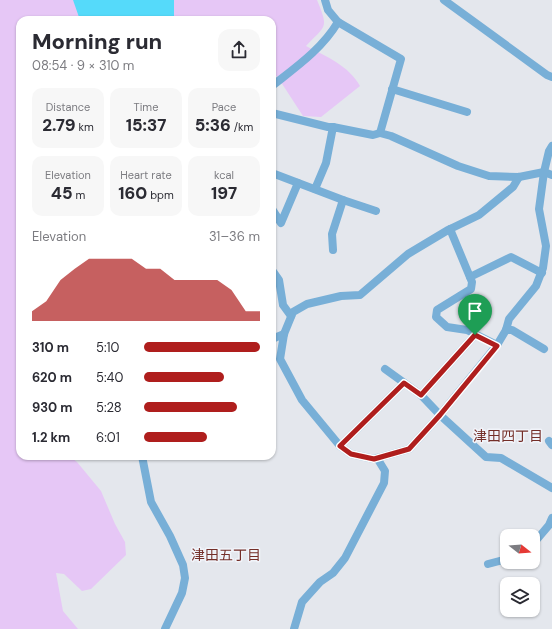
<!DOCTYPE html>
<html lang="en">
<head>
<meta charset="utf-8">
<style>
	:root { --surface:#fff; --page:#f7f7f7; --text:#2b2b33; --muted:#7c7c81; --accent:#af1e1d }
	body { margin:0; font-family:"DM Sans","Noto Sans JP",sans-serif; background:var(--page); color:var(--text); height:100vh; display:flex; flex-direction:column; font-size:15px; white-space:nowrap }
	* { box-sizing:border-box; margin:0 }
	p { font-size:13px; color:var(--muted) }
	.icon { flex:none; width:22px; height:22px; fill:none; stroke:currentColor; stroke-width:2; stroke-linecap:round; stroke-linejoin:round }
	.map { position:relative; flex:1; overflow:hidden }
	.drawer { position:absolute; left:16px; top:16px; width:260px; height:444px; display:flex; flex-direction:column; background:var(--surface); border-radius:12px; box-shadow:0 1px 3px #0004 }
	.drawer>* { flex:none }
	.needle { width:26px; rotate:107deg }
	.fabs { position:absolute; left:500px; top:529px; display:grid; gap:8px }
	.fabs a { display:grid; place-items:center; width:40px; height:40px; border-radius:8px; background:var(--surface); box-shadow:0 1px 3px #0004; font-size:20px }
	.pin { position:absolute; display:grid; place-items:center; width:34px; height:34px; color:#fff; margin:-41px -17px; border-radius:50% 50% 50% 0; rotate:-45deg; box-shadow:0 0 4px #0007 }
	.pin .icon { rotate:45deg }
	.round { display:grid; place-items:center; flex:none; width:42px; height:42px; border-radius:12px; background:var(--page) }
	.overview { display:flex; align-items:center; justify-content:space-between; height:68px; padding:0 16px }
	h1 { font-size:22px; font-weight:800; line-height:30px }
	.stats { display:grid; grid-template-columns:repeat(3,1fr); gap:6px; height:68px; padding:4px 16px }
	.stats div { display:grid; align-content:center; border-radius:10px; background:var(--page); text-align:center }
	.stats b { font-size:17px; font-weight:800 }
	.stats small { font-size:11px; font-weight:400 }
	.stats p { font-size:11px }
	.chart { height:112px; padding:8px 16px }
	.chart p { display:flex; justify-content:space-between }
	.chart svg { width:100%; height:72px; margin-top:4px; fill:var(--accent); opacity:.7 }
	ul { padding:0 16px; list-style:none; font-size:13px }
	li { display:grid; grid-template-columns:64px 48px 1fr; align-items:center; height:30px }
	li i { height:10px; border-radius:5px; background:var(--accent) }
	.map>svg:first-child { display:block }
</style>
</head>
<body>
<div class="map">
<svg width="552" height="629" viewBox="0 0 552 629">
	<rect width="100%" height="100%" fill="#e4e7ed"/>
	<path fill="#e6c7f6" d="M0 0H317C329 29 326 25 306 46 326 56 349 66 360 86L321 117 303 116 277 76 272 79V20H20V456H69L77 462 101 491 115 524 125 542 126 555 91 589 82 591 64 574 56 573 63 611 78 629H0Z"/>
	<polygon fill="#55dafa" points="73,0 174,0 174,20 80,20"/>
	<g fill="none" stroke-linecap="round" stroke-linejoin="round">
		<g stroke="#78afd7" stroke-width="8">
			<polyline points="325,0 328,10 338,22 401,59 380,133 391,136 458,166 489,176 519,177 544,172 552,175"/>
			<polyline points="444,0 547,75 552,77"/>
			<path d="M272 86C296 67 322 49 338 22"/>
			<polyline points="392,89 467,112"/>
			<polyline points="272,113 328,127 333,127"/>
			<polyline points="272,173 343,200 376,211"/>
			<polyline points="519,177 513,187 479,215 448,230 408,254 360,295 341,296 307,304 293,312 284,334 280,359 302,400 340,446 351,454 374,459 409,449 440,415 497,345 506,330 509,319 536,286 543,268 546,246 539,209 544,172 549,151 552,146"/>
			<polyline points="315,189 326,163 333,127 373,135 380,133"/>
			<polyline points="272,209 281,223 298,183"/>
			<polyline points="450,229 472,282 471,289 437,310 436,317 447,327 467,330 497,345"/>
			<polyline points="333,250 332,234 343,200"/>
			<polyline points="272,270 279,280 283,305 291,316"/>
			<polyline points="470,277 511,257 542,273"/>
			<polyline points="506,330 512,330 544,349"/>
			<polyline points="475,335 421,395 440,415 486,457 501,458 552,488"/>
			<polyline points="272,339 284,334"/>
			<polyline points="385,369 421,395"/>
			<polyline points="549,441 552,445"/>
			<polyline points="340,446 404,383"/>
			<polyline points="142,456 151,502 170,536 183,565 185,578 182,593 165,629"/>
			<polyline points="533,544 549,525 552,518"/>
			<polyline points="488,564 507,559"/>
			<polyline points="294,629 302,602 320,582 333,573 345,558 384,483 385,471 377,458"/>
		</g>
	</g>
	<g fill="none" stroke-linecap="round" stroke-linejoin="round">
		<g stroke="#fff" stroke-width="8">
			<polygon id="route" points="475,335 497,346 440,415 409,449 374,459 351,454 340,446 404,383 421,395"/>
		</g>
		<use href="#route" stroke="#af1e1d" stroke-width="5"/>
	</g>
	<g text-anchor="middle" stroke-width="3" stroke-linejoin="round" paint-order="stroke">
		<g font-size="14" fill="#742e28" stroke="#f1f4fa">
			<text x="508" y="441">津田四丁目</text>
			<text x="226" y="560">津田五丁目</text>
		</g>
	</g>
</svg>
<div class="fabs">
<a><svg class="needle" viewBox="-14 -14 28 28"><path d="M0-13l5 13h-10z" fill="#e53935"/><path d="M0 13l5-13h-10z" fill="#7c7c81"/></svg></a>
<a><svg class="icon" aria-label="layers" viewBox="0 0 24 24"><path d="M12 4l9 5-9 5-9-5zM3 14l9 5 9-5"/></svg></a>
</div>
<div class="pin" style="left:475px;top:335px;background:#1e9e55"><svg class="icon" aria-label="arrive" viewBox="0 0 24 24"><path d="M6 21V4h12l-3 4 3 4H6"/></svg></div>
<section class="drawer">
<div class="overview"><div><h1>Morning run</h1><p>08:54 · 9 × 310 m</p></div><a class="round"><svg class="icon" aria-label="share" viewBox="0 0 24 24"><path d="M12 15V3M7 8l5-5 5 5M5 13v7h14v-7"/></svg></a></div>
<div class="stats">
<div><p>Distance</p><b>2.79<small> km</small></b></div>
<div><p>Time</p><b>15:37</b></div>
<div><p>Pace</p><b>5:36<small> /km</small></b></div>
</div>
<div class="stats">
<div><p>Elevation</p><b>45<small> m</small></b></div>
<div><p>Heart rate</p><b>160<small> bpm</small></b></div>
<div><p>kcal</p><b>197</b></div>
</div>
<div class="chart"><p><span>Elevation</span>31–36 m</p>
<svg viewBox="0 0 160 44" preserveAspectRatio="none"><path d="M0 44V38L10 32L20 19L30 12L40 6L50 6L60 6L70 6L80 12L90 12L100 19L110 19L120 19L130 19L140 25L150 38L160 38V44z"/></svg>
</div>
<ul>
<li><b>310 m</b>5:10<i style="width:100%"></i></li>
<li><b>620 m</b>5:40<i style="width:69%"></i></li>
<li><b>930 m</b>5:28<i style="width:80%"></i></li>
<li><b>1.2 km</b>6:01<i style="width:54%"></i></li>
</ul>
</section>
</div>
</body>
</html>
